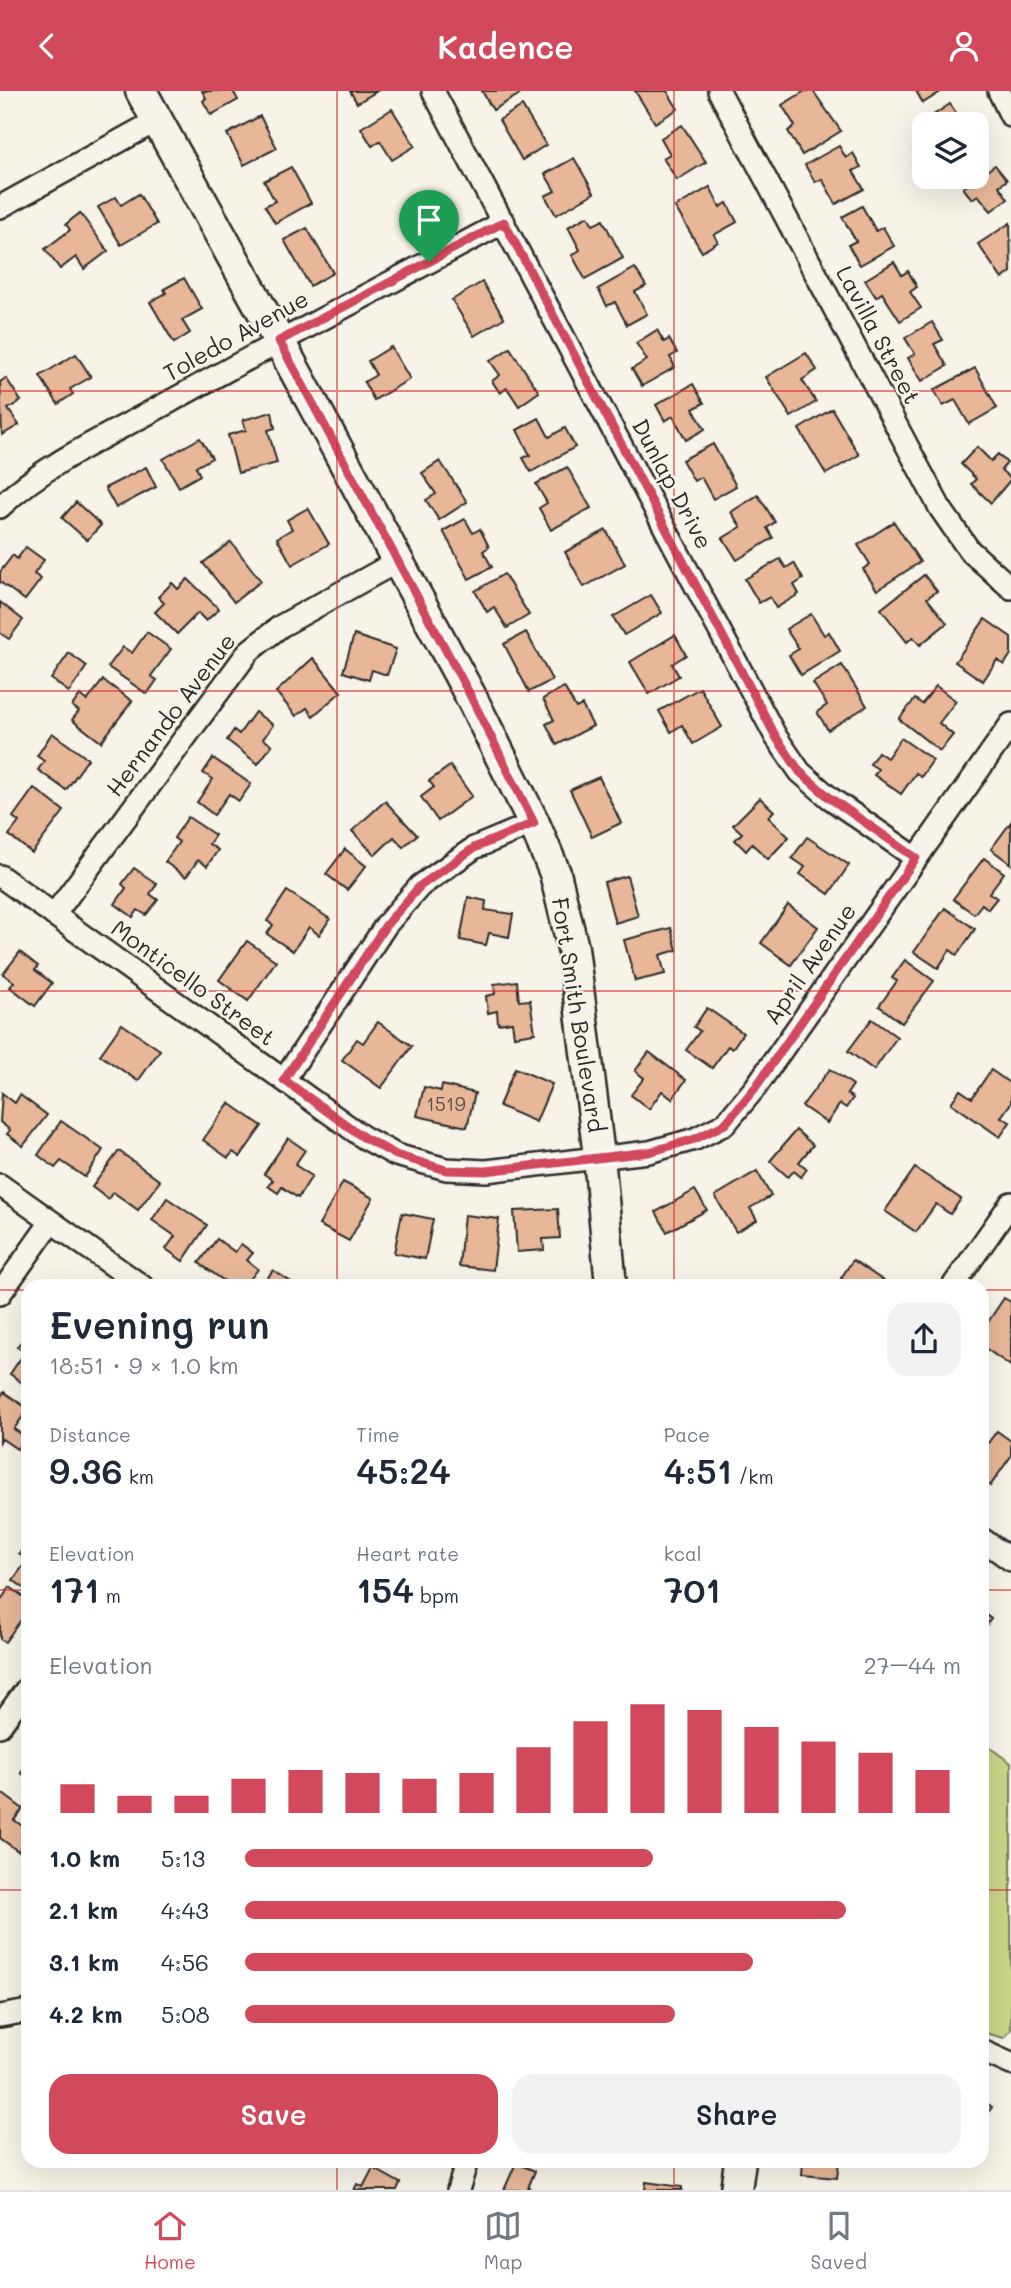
<!DOCTYPE html>
<html lang="en">
<head>
<meta charset="utf-8">
<style>
	:root { --surface:#fff; --page:#f2f2f3; --text:#1f2937; --muted:#747a83; --line:#e0e1e3; --accent:#d1495b }
	body { margin:0; font-family:Mali,sans-serif; background:var(--page); color:var(--text); height:100vh; display:flex; flex-direction:column; font-size:26px; white-space:nowrap }
	* { box-sizing:border-box; margin:0 }
	p { font-size:23px; color:var(--muted) }
	.icon { flex:none; width:38px; height:38px; fill:none; stroke:currentColor; stroke-width:2; stroke-linecap:round; stroke-linejoin:round }
	.map { position:relative; flex:1; overflow:hidden }
	.drawer { position:absolute; left:21px; top:1188px; width:968px; height:889px; display:flex; flex-direction:column; background:var(--surface); border-radius:21px; box-shadow:0 7px 28px #0002 }
	.drawer>* { flex:none }
	.tools { position:absolute; left:912px; top:21px; display:grid; gap:14px }
	.tools a { display:grid; place-items:center; width:77px; height:77px; border-radius:14px; background:var(--surface); box-shadow:0 7px 28px #0002; font-size:35px }
	.pin { position:absolute; display:grid; place-items:center; width:60px; height:60px; color:#fff; margin:-72px -30px; border-radius:50% 50% 50% 0; rotate:-45deg; box-shadow:0 0 7px #0007 }
	.pin .icon { rotate:45deg }
	.round { display:grid; place-items:center; flex:none; width:74px; height:74px; border-radius:21px; background:var(--page) }
	.overview { display:flex; align-items:center; justify-content:space-between; height:119px; padding:0 28px }
	h1 { font-size:38px; font-weight:600; line-height:52px }
	.metrics { display:grid; grid-template-columns:repeat(3,1fr); gap:10px; height:119px; padding:7px 28px }
	.metrics div { display:grid; align-content:center }
	.metrics b { font-size:35px; font-weight:600 }
	.metrics small { font-size:19px; font-weight:400 }
	.metrics p { font-size:19px }
	.chart { height:196px; padding:14px 28px }
	.chart p { display:flex; justify-content:space-between }
	.chart svg { width:100%; height:126px; margin-top:7px; stroke:var(--accent); stroke-width:6 }
	.primary-button { display:flex; gap:14px; margin-top:auto; padding:14px 28px }
	.primary-button a { flex:1; height:80px; border-radius:21px; background:var(--accent); color:#fff; font-size:28px; font-weight:600; line-height:80px; text-align:center }
	.primary-button a+a { background:var(--page); color:var(--text) }
	ul { padding:0 28px; list-style:none; font-size:23px }
	li { display:grid; grid-template-columns:112px 84px 1fr; align-items:center; height:52px }
	li i { height:18px; border-radius:9px; background:var(--accent) }
	header { display:flex; justify-content:space-between; align-items:center; height:91px; padding:0 28px; background:var(--accent); color:#fff; font-size:32px; font-weight:600 }
	.tab-bar { display:flex; justify-content:space-around; align-items:center; height:98px; border-top:2px solid var(--line); background:var(--surface); font-size:19px; color:var(--muted) }
	.tab-bar a { display:grid; justify-items:center; gap:4px }
	.tab-bar .on { color:var(--accent) }
	.map>svg:first-child { display:block }
</style>
</head>
<body>
<header><svg class="icon" aria-label="back" viewBox="0 0 24 24"><path d="M15 5l-7 7 7 7"/></svg>Kadence<svg class="icon" aria-label="person" viewBox="0 0 24 24"><circle cx="12" cy="8" r="4"/><path d="M4 21q1-7 8-7t8 7"/></svg></header>
<div class="map">
<svg width="1011" height="2099" viewBox="0 0 1011 2099">
	<rect width="100%" height="100%" fill="#f7f3e8"/>
	<filter id="ink" filterUnits="userSpaceOnUse"><feTurbulence type="fractalNoise" baseFrequency=".0143" numOctaves="2"/><feDisplacementMap in="SourceGraphic" scale="14" xChannelSelector="R" yChannelSelector="G"/><feConvolveMatrix kernelMatrix="1 2 1 2 8 2 1 2 1" color-interpolation-filters="sRGB"/></filter>
	<g filter="url(#ink)">
		<polygon fill="#cad588" stroke="#7a805a" stroke-width="2" points="982,1651 1011,1672 1011,1939 1004,1947 982,1941"/>
		<g fill="#e8b798" stroke="#2b2b2b" stroke-width="2">
			<polygon points="202,0 233,0 238,9 211,24 203,10 206,7"/>
			<polygon points="350,0 377,0 357,12"/>
			<polygon points="482,0 518,0 520,3 493,19"/>
			<polygon points="635,0 667,0 678,18 655,32"/>
			<polygon points="805,0 813,0 841,40 802,64 788,40 795,35 782,14"/>
			<polygon points="916,0 942,0 923,12"/>
			<polygon points="950,13 964,33 925,33 923,31"/>
			<polygon points="522,15 546,54 522,69 499,29"/>
			<polygon points="392,18 415,55 392,69 380,50 372,55 361,37"/>
			<polygon points="260,25 277,57 244,74 227,43"/>
			<polygon points="682,34 706,71 677,89 663,67 670,63 661,47"/>
			<polygon points="839,55 846,67 853,62 861,76 853,80 864,98 836,113 822,88 815,91 805,74"/>
			<polygon points="574,67 594,102 556,124 545,105 555,100 545,83"/>
			<polygon points="995,74 1007,89 999,95 1008,108 991,120 978,104 972,108 963,97"/>
			<polygon points="291,76 311,112 275,132 265,115 275,110 264,90"/>
			<polygon points="710,96 720,116 727,112 737,131 714,144 718,151 702,161 675,116"/>
			<polygon points="139,103 157,133 121,154 98,116 116,106 121,114"/>
			<polygon points="862,115 876,140 883,136 894,155 860,174 848,154 856,150 842,126"/>
			<polygon points="80,122 108,160 84,178 76,166 60,178 45,158 70,139 66,133"/>
			<polygon points="588,125 593,134 603,129 623,167 585,188 572,164 580,159 568,136"/>
			<polygon points="1010,132 1011,181 1002,188 978,153"/>
			<polygon points="307,137 333,182 310,195 284,149"/>
			<polygon points="894,171 902,184 908,180 917,196 910,201 921,217 900,230 882,202 876,206 865,189"/>
			<polygon points="635,177 646,195 635,201 647,223 627,234 615,211 607,215 598,198"/>
			<polygon points="184,187 202,218 182,229 190,242 174,252 150,211 166,202 164,198"/>
			<polygon points="482,191 504,227 474,245 452,209"/>
			<polygon points="932,231 943,249 934,253 947,275 922,290 908,267 915,263 905,247"/>
			<polygon points="657,239 664,251 669,248 677,262 670,266 675,276 642,295 632,278 647,269 636,252"/>
			<polygon points="391,256 410,288 374,309 364,291 376,284 368,270"/>
			<polygon points="510,257 539,301 519,315 507,297 500,302 492,290 500,284 490,270"/>
			<polygon points="806,262 817,279 802,289 816,311 791,326 766,286"/>
			<polygon points="76,263 91,286 70,298 73,303 58,313 40,285"/>
			<polygon points="975,277 997,317 969,333 955,309 943,315 934,299"/>
			<polygon points="6,287 21,310 8,318 19,334 2,344 0,291"/>
			<polygon points="693,293 704,312 693,318 705,338 686,349 673,325 665,330 656,314"/>
			<polygon points="832,318 859,364 826,383 799,338"/>
			<polygon points="272,321 275,337 268,339 277,372 238,382 228,344 246,339 243,329"/>
			<polygon points="539,327 549,346 565,337 575,356 531,381 523,367 530,364 517,339"/>
			<polygon points="200,347 212,367 196,376 200,384 179,396 163,368"/>
			<polygon points="713,353 736,395 713,408 701,386 694,390 682,369"/>
			<polygon points="977,356 991,370 998,363 1007,372 1001,379 1011,388 991,412 971,393 976,388 961,373"/>
			<polygon points="440,370 467,411 439,429 426,409 436,403 422,382"/>
			<polygon points="146,376 156,396 116,417 105,397"/>
			<polygon points="567,376 591,417 551,439 539,417 547,412 536,393"/>
			<polygon points="758,404 775,431 767,437 773,447 737,469 723,447 741,436 731,421"/>
			<polygon points="76,411 101,434 87,449 62,427"/>
			<polygon points="308,417 329,453 292,474 277,447 292,438 287,429"/>
			<polygon points="465,428 473,442 480,438 489,456 483,460 492,476 469,488 443,440"/>
			<polygon points="894,431 920,471 877,499 863,478 870,473 858,454"/>
			<polygon points="606,439 625,473 584,496 565,461"/>
			<polygon points="231,451 261,490 234,511 203,472"/>
			<polygon points="26,456 44,469 34,483 41,488 25,509 0,491 0,481 13,464 17,468"/>
			<polygon points="780,468 786,477 794,472 803,488 794,494 799,503 776,517 770,506 759,512 745,488"/>
			<polygon points="504,483 529,524 507,537 494,516 487,521 475,500"/>
			<polygon points="924,484 937,500 927,507 947,532 920,554 913,546 907,551 881,518"/>
			<polygon points="188,488 219,518 206,530 198,522 177,543 155,521 164,512 158,506 172,492 178,498"/>
			<polygon points="651,504 662,522 624,544 613,526"/>
			<polygon points="0,511 23,529 9,548 0,542"/>
			<polygon points="811,523 824,544 829,541 840,560 801,584 789,564 799,558 786,538"/>
			<polygon points="985,528 1011,546 1011,563 1004,574 997,569 983,590 955,571"/>
			<polygon points="147,541 171,558 151,585 157,589 147,603 108,576 123,556 132,562"/>
			<polygon points="526,541 552,589 529,601 504,553"/>
			<polygon points="354,544 396,558 387,584 372,579 369,589 343,581"/>
			<polygon points="675,544 686,564 672,573 679,585 649,603 630,571"/>
			<polygon points="69,562 87,575 69,601 51,588"/>
			<polygon points="313,567 341,601 313,625 307,617 296,625 276,601"/>
			<polygon points="842,574 867,615 828,639 817,621 827,614 813,592"/>
			<polygon points="103,589 132,610 101,651 72,629 79,620 72,615 80,604 87,610"/>
			<polygon points="936,595 956,610 939,632 953,644 940,660 899,628 915,608 922,613"/>
			<polygon points="564,596 576,617 582,614 593,635 557,654 546,633 554,629 543,608"/>
			<polygon points="700,597 722,636 693,653 682,634 671,641 659,620"/>
			<polygon points="255,621 273,634 263,648 272,654 258,673 227,649 234,639 239,643"/>
			<polygon points="52,642 88,668 66,699 38,679 44,670 37,665"/>
			<polygon points="901,647 933,669 921,686 916,682 901,703 874,684 878,678 870,673 878,661 887,667"/>
			<polygon points="213,667 251,693 239,710 229,703 214,724 197,711 213,688 203,682"/>
			<polygon points="450,675 472,705 438,730 421,706 434,696 429,690"/>
			<polygon points="599,686 621,732 592,746 570,699"/>
			<polygon points="34,697 64,720 32,762 9,744 19,731 13,726"/>
			<polygon points="760,707 774,720 768,726 789,746 768,768 752,753 746,760 735,749 742,742 733,734"/>
			<polygon points="385,710 417,744 403,756 394,746 375,764 352,740"/>
			<polygon points="188,726 215,744 209,753 218,759 207,775 198,769 186,786 165,771 179,751 174,747"/>
			<polygon points="1011,731 1011,773 991,758"/>
			<polygon points="807,746 849,774 829,803 800,783 805,776 792,767"/>
			<polygon points="345,758 366,775 347,799 326,783"/>
			<polygon points="984,767 1004,782 989,802 997,807 988,818 982,813 974,823 953,808"/>
			<polygon points="134,777 157,793 150,803 158,809 146,824 138,819 133,826 115,813 126,797 122,793"/>
			<polygon points="627,785 638,825 615,832 604,791"/>
			<polygon points="287,800 330,828 319,844 309,836 293,860 267,843 273,834 267,830"/>
			<polygon points="468,806 486,810 485,819 513,823 509,846 489,842 486,854 460,849"/>
			<polygon points="788,814 818,836 791,874 761,852"/>
			<polygon points="945,817 975,838 957,864 950,859 938,877 914,861"/>
			<polygon points="671,837 677,859 660,864 665,883 635,890 624,849"/>
			<polygon points="247,850 276,870 248,910 219,889"/>
			<polygon points="20,861 38,875 35,879 52,892 35,915 10,896 14,891 3,883"/>
			<polygon points="905,869 934,890 902,932 879,915 897,890 892,887"/>
			<polygon points="517,890 519,910 530,909 535,942 514,945 512,931 498,933 497,920 488,922 486,905 495,903 494,893"/>
			<polygon points="707,917 743,942 732,958 728,955 712,977 686,959 700,940 694,936"/>
			<polygon points="872,928 897,946 874,979 848,960"/>
			<polygon points="378,931 412,955 381,997 342,969 357,948 363,952"/>
			<polygon points="122,933 160,959 138,990 100,964"/>
			<polygon points="649,961 686,989 672,1008 662,1000 649,1018 631,1004 644,987 635,980"/>
			<polygon points="515,977 552,993 536,1031 499,1015"/>
			<polygon points="830,978 853,994 847,1003 853,1007 846,1017 840,1013 827,1032 802,1015"/>
			<polygon points="991,979 1011,993 1011,1012 1001,1026 1010,1031 1000,1046 951,1012 960,999 972,1007"/>
			<polygon points="442,994 475,1002 467,1036 417,1025 424,996 441,1000"/>
			<polygon points="2,1002 15,1012 20,1004 47,1024 23,1055 7,1043 10,1039 0,1031"/>
			<polygon points="229,1012 262,1035 240,1066 233,1061 228,1067 203,1049"/>
			<polygon points="61,1030 103,1059 85,1086 61,1070 55,1077 38,1064"/>
			<polygon points="796,1039 813,1054 799,1071 807,1078 801,1086 794,1080 788,1086 770,1070"/>
			<polygon points="288,1047 305,1059 295,1074 312,1085 298,1107 282,1096 278,1102 268,1095 273,1089 264,1083"/>
			<polygon points="119,1060 160,1090 138,1119 113,1101 108,1108 92,1096"/>
			<polygon points="915,1077 961,1108 950,1123 936,1113 916,1141 885,1120"/>
			<polygon points="757,1080 771,1105 750,1117 757,1129 736,1141 715,1105"/>
			<polygon points="343,1091 373,1107 349,1150 319,1134"/>
			<polygon points="695,1099 707,1119 667,1141 656,1121"/>
			<polygon points="167,1107 207,1134 183,1170 166,1158 175,1145 152,1129"/>
			<polygon points="558,1118 560,1147 543,1148 544,1159 517,1161 514,1120"/>
			<polygon points="402,1122 433,1128 425,1168 394,1162"/>
			<polygon points="464,1124 499,1128 493,1179 459,1175"/>
			<polygon points="217,1148 235,1161 241,1153 253,1162 247,1169 258,1178 245,1195 220,1195 224,1190 199,1172"/>
			<polygon points="853,1169 891,1195 845,1195 847,1192 841,1187"/>
			<polygon points="273,1179 297,1195 262,1195"/>
			<polygon points="1004,1207 1011,1211 1011,1275 982,1255 982,1240"/>
			<polygon points="28,1242 28,1296 10,1283 25,1261 17,1256"/>
			<polygon points="4,1301 28,1318 14,1338 25,1346 17,1358 2,1348 0,1351 0,1307"/>
			<polygon points="997,1340 1011,1350 1011,1365 990,1395 982,1389 982,1347 988,1352"/>
			<polygon points="28,1451 28,1500 13,1489 27,1469 19,1463"/>
			<polygon points="10,1496 28,1509 28,1519 5,1551 0,1548 0,1510"/>
			<polygon points="982,1521 991,1528 982,1541"/>
			<polygon points="28,1672 28,1687 21,1682"/>
			<polygon points="3,1703 23,1718 14,1729 28,1739 28,1746 18,1760 0,1747 0,1706"/>
			<polygon points="982,2009 992,2016 982,2031"/>
			<polygon points="38,2070 95,2070 95,2072 38,2074"/>
			<polygon points="803,2070 839,2070 837,2087 802,2084"/>
			<polygon points="516,2072 535,2080 528,2097 533,2099 504,2099"/>
			<polygon points="373,2077 400,2092 397,2099 354,2099 357,2093 363,2096"/>
			<polygon points="646,2091 682,2096 682,2099 645,2099"/>
		</g>
		<g fill="none" stroke-linecap="round" stroke-linejoin="round">
			<g stroke="#2b2b2b" stroke-width="26">
				<g id="street">
					<polyline points="433,0 776,646 800,681 830,707 916,767"/>
					<polyline points="719,0 940,417 969,459 1011,497"/>
					<polyline points="999,0 1011,25"/>
					<polyline points="0,116 156,30"/>
					<path d="M0 416C48 370 113 342 171 310 281 249 393 190 504 131"/>
					<polyline points="0,785 363,1046 396,1064 446,1078 486,1080 649,1061 695,1048 725,1033 755,997 1011,633"/>
					<polyline points="54,824 249,560 281,535 398,470"/>
					<polyline points="284,989 386,834 420,795 474,757 534,732"/>
					<polyline points="0,1094 142,1195"/>
					<polyline points="953,1195 1011,1112"/>
					<polyline points="0,1203 51,1131"/>
					<polyline points="982,1448 1011,1469"/>
					<polyline points="0,1635 28,1596"/>
					<polyline points="0,1925 28,1920"/>
					<polyline points="982,1960 1011,1973"/>
					<polyline points="458,2099 467,2070"/>
				</g>
			</g>
			<g stroke="#2b2b2b" stroke-width="35">
				<g id="secondary">
					<polyline points="141,0 279,250 469,602 534,732 555,782 573,857 599,1065 611,1195"/>
					<polyline points="736,2099 740,2070"/>
				</g>
			</g>
			<use href="#street" stroke="#f7f3e8" stroke-width="21"/>
			<use href="#secondary" stroke="#f7f3e8" stroke-width="30"/>
		</g>
	</g>
	<g fill="none" stroke-linecap="round" stroke-linejoin="round" filter="url(#ink)">
		<g stroke="#fff" stroke-width="14">
			<polygon id="route" points="504,131 776,646 800,681 830,707 916,767 755,997 725,1033 695,1048 649,1061 486,1080 446,1079 396,1064 363,1046 284,989 386,834 420,795 474,757 534,732 469,602 279,250"/>
		</g>
		<use href="#route" stroke="#d1495b" stroke-width="9"/>
	</g>
	<path fill="none" stroke="#d62828" stroke-width="2" stroke-opacity="0.55" d="M337 0V1195M674 0V1195M0 300H1011M0 600H1011M0 900H1011M0 1199H28M982 1199H1011M0 1499H28M982 1499H1011M0 1799H28M982 1799H1011M337 2070V2099M674 2070V2099"/>
	<g text-anchor="middle" stroke-width="5" stroke-linejoin="round" paint-order="stroke">
		<g font-size="19" fill="#5a4e46">
			<text x="446" y="1020">1519</text>
		</g>
		<g font-size="23" fill="#2b2b2b" stroke="#f7f3e8">
			<text transform="translate(878 244) rotate(62)" y="8">Lavilla Street</text>
			<text transform="translate(236 245) rotate(-29)" y="8">Toledo Avenue</text>
			<text transform="translate(672 393) rotate(62)" y="8">Dunlap Drive</text>
			<text transform="translate(171 624) rotate(-53)" y="8">Hernando Avenue</text>
			<text transform="translate(810 873) rotate(-55)" y="8">April Avenue</text>
			<text transform="translate(193 892) rotate(36)" y="8">Monticello Street</text>
			<text transform="translate(578 924) rotate(81)" y="8">Fort Smith Boulevard</text>
		</g>
	</g>
</svg>
<div class="tools">
<a><svg class="icon" aria-label="layers" viewBox="0 0 24 24"><path d="M12 4l9 5-9 5-9-5zM3 14l9 5 9-5"/></svg></a>
</div>
<div class="pin" style="left:429px;top:171px;background:#1e9e55"><svg class="icon" aria-label="arrive" viewBox="0 0 24 24"><path d="M6 21V4h12l-3 4 3 4H6"/></svg></div>
<section class="drawer">
<div class="overview"><div><h1>Evening run</h1><p>18:51 · 9 × 1.0 km</p></div><a class="round"><svg class="icon" aria-label="share" viewBox="0 0 24 24"><path d="M12 15V3M7 8l5-5 5 5M5 13v7h14v-7"/></svg></a></div>
<div class="metrics">
<div><p>Distance</p><b>9.36<small> km</small></b></div>
<div><p>Time</p><b>45:24</b></div>
<div><p>Pace</p><b>4:51<small> /km</small></b></div>
</div>
<div class="metrics">
<div><p>Elevation</p><b>171<small> m</small></b></div>
<div><p>Heart rate</p><b>154<small> bpm</small></b></div>
<div><p>kcal</p><b>701</b></div>
</div>
<div class="chart"><p><span>Elevation</span>27–44 m</p>
<svg viewBox="0 0 160 44" preserveAspectRatio="none"><path d="M5 44V34M15 44V38M25 44V38M35 44V32M45 44V29M55 44V30M65 44V32M75 44V30M85 44V21M95 44V12M105 44V6M115 44V8M125 44V14M135 44V19M145 44V23M155 44V29"/></svg>
</div>
<ul>
<li><b>1.0 km</b>5:13<i style="width:57%"></i></li>
<li><b>2.1 km</b>4:43<i style="width:84%"></i></li>
<li><b>3.1 km</b>4:56<i style="width:71%"></i></li>
<li><b>4.2 km</b>5:08<i style="width:60%"></i></li>
</ul>
<div class="primary-button"><a>Save</a><a>Share</a></div>
</section>
</div>
<nav class="tab-bar">
<a class="on"><svg class="icon" aria-label="home" viewBox="0 0 24 24"><path d="M3 11l9-7 9 7M6 9v11h12V9"/></svg>Home</a>
<a><svg class="icon" aria-label="map" viewBox="0 0 24 24"><path d="M3 6l6-2 6 2 6-2v14l-6 2-6-2-6 2zM9 4v14M15 6v14"/></svg>Map</a>
<a><svg class="icon" aria-label="saved" viewBox="0 0 24 24"><path d="M7 4h10v16l-5-4-5 4z"/></svg>Saved</a>
</nav>
</body>
</html>
